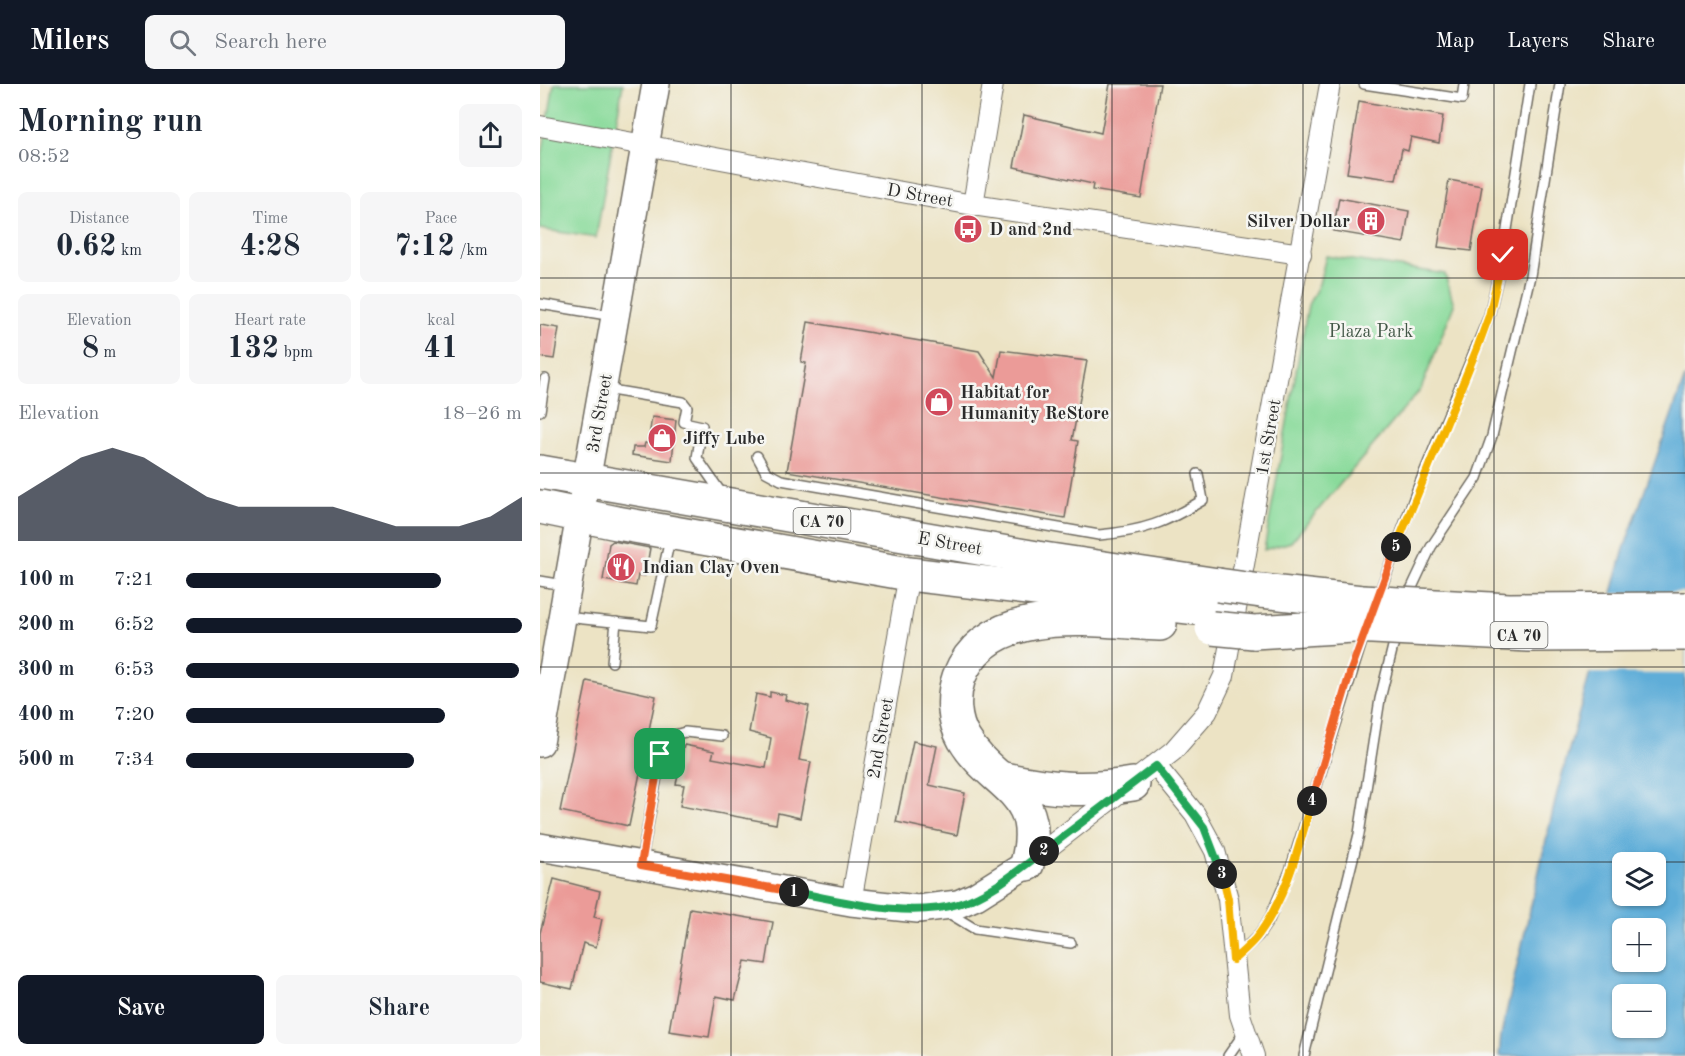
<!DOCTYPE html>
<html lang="en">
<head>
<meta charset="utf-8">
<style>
	:root { --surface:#fff; --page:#f6f6f7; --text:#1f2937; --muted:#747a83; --accent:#111827 }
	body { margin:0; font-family:"Old Standard TT",serif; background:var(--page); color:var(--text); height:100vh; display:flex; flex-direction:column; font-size:22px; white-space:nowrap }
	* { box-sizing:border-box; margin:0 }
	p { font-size:20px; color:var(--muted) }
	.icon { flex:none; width:33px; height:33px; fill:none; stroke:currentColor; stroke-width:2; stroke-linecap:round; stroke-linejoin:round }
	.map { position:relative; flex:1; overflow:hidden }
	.drawer { display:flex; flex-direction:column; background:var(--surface); width:540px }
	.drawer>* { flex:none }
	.fabs { position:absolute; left:1072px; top:768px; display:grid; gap:12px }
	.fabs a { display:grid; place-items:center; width:54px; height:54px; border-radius:9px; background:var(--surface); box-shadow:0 2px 4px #0004; font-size:30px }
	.pin { position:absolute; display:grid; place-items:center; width:51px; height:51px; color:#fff; margin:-26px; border-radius:12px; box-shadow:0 3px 9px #0006 }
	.km { position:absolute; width:30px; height:30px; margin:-15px; border-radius:50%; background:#222; color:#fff; font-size:16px; line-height:30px; text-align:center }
	.round { display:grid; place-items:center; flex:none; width:63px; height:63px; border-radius:9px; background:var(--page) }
	.overview { display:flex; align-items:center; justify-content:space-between; height:102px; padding:0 18px }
	h1 { font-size:33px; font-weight:600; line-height:45px }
	.metrics { display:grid; grid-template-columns:repeat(3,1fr); gap:9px; height:102px; padding:6px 18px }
	.metrics div { display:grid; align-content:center; border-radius:9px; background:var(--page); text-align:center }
	.metrics b { font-size:30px; font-weight:600 }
	.metrics small { font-size:16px; font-weight:400 }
	.metrics p { font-size:16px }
	.chart { height:168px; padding:12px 18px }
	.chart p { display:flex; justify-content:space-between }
	.chart svg { width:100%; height:108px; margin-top:6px; fill:var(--accent); opacity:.7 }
	.action { display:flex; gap:12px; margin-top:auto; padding:12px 18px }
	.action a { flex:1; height:69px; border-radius:9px; background:var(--accent); color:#fff; font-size:24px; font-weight:600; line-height:69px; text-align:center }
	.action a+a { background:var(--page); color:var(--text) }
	ul { padding:0 18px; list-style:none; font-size:20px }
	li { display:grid; grid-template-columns:96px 72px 1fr; align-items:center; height:45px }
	li i { height:15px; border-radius:8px; background:var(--accent) }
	header { display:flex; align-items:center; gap:36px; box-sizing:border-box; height:84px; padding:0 30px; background:var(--accent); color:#fff }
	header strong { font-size:28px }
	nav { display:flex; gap:33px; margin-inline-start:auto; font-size:21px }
	.search { width:420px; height:54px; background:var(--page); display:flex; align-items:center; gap:15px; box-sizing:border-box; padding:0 21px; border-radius:9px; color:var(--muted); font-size:22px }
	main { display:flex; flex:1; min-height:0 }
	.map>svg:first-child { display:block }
</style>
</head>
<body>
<header>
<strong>Milers</strong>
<div class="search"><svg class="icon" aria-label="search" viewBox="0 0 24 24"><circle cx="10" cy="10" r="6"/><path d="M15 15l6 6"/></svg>Search here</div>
<nav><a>Map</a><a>Layers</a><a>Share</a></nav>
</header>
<main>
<section class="drawer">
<div class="overview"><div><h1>Morning run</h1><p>08:52</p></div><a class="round"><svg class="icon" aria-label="share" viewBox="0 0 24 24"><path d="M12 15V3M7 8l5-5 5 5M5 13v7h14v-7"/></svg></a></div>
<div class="metrics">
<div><p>Distance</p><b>0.62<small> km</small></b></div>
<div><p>Time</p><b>4:28</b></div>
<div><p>Pace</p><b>7:12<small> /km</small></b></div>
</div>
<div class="metrics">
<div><p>Elevation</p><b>8<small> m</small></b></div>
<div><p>Heart rate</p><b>132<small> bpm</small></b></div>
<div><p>kcal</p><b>41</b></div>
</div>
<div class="chart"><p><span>Elevation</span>18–26 m</p>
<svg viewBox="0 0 160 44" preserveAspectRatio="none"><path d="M0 44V26L10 18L20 10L30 6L40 10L50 18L60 26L70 30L80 30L90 30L100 30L110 34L120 38L130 38L140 38L150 34L160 26V44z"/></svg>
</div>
<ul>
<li><b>100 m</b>7:21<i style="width:76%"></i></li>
<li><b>200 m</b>6:52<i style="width:100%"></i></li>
<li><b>300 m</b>6:53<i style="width:99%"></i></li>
<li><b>400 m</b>7:20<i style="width:77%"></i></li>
<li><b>500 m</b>7:34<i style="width:68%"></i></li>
</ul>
<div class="action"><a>Save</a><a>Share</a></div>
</section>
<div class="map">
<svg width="1145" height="972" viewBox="0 0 1145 972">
	<rect width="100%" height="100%" fill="#f6f6f2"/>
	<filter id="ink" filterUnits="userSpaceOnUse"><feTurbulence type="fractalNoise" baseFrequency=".0167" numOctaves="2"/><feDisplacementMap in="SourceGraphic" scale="12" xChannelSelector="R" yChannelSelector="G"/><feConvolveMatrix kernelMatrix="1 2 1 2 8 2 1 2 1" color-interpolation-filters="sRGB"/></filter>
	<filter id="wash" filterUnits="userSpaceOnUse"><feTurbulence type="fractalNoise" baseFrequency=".008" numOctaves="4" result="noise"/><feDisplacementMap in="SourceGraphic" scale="24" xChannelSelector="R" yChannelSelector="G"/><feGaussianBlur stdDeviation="1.35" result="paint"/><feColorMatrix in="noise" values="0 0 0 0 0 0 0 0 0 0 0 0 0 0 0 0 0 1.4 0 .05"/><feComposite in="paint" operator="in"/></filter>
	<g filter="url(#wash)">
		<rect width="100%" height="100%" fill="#ece3c4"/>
		<g fill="#88da9a" stroke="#5a8262" stroke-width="1.5">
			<polygon points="14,0 83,0 56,154 0,145 0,84"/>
			<polygon points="786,172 905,190 914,221 881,305 751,458 724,466 768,221 779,200"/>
		</g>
		<path fill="#5eadd8" stroke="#446c82" stroke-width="1.5" fill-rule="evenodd" d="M1145 293V972H959L961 951 1017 709 1084 465ZM1083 778H1116V812H1083ZM1083 844H1116V878H1083ZM1083 910H1116V944H1083Z"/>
		<polygon fill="#ece3c4" points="1145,508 1145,590 1047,589 1069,510"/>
		<g id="blocks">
			<g fill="#eb9b98">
				<polygon points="570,0 620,0 601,114 552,106 553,100 474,83 484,31 561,49"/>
				<polygon points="819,17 903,32 899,59 871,53 868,67 862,65 856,96 807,89"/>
				<polygon points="909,96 942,102 931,167 898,163"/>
				<polygon points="799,114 869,127 864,159 793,147"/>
				<polygon points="268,238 439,267 456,293 461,266 547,277 532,356 538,357 525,434 247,387 266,279 261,278"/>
				<polygon points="0,241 19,244 14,275 0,273"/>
				<polygon points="112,333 136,336 132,377 92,371 93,363 104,363 105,359 108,359"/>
				<polygon points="73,457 110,464 105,492 98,491 96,502 63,496 69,460"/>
				<polygon points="47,597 116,612 89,742 20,727"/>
				<polygon points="230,608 246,611 245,616 269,622 259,676 271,678 260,734 238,729 236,740 140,722 144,701 136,700 144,661 174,667 172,674 226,684 231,654 209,648 216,610 230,613"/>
				<polygon points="373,657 397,662 389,701 425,709 417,751 356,738"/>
				<polygon points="14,795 60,807 54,833 62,835 56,863 43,859 32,905 0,898 0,849"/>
				<polygon points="150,824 233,838 226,880 205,877 195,916 176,912 169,953 129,947"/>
			</g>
		</g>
	</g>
	<g filter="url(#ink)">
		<use href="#blocks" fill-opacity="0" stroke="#6f6b61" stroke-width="1.5"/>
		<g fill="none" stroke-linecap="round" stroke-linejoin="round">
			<g stroke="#6f6b61" stroke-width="12">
				<g id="lane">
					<polyline points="824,0 922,15 924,0"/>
					<polyline points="0,220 73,232"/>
					<polyline points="65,305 143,318 147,323 144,338 162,342 157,374 182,410"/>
					<polyline points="0,327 5,295"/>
					<path d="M217 372 226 388 241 396 559 451C604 447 625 439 663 416L658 390"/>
					<polyline points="0,497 24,501"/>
					<polyline points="838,513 877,406 949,232 963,171 990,0"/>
					<polyline points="867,514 891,463 937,394 952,352 990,192 1020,0"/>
					<polyline points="25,533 111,542 130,455"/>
					<polyline points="72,578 76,538"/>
					<polyline points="101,779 124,654 145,648 182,652"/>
					<polyline points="407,828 435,845 531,859"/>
					<polyline points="695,874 718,852 729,836 750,787 825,548"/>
					<polyline points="688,972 704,949"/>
					<polyline points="764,972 819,750 840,615 856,550"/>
				</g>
			</g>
			<g stroke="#6f6b61" stroke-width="22">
				<g id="street">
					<polyline points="0,42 433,121 761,170"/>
					<polyline points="433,121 453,0"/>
					<polyline points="616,682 655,730 675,767 688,815 700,931 714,972"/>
					<polyline points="487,780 633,667 667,628 684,592 790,0"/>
					<polyline points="311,818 369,490"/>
				</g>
			</g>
			<g stroke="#6f6b61" stroke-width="30">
				<g id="secondary">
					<polyline points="0,659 116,0"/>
					<polyline points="0,763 311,818 378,825 418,820 436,812 487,780"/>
				</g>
			</g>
			<g stroke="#6f6b61" stroke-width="36">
				<g id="highway">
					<polyline points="0,388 497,474 678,501"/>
					<polyline points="0,423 77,439 369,490 674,526"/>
					<polyline points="721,507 822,518"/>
					<polyline points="714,548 813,542"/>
					<path d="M464 695C511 705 545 708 593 700"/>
					<path d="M487 780C507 705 453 704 424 655 413 636 412 613 419 593 448 517 557 537 620 540"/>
				</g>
			</g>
			<use href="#lane" stroke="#fff" stroke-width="9"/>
			<use href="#street" stroke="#fff" stroke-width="20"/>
			<use href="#secondary" stroke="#fff" stroke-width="27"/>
			<use href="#highway" stroke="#fff" stroke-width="33"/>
			<g stroke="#6f6b61" stroke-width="36" stroke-linecap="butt">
				<g id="highway-bridge">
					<polyline points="678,501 721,507"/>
					<polyline points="822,518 969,526 1145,525"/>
					<polyline points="813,542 989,551 1145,550"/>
					<polyline points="672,544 714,548"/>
				</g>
			</g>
			<use href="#highway-bridge" stroke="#fff" stroke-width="33"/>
		</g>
	</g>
	<g fill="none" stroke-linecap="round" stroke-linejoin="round" filter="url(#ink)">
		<g stroke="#fff" stroke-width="12">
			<polyline id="split-1" points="120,670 101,781 254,808"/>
		</g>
		<g stroke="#fff" stroke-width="12">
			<path id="split-2" d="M254 808C305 817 366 835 418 820 449 811 479 786 504 767"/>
		</g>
		<g stroke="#fff" stroke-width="12">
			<polyline id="split-3" points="504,767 616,682 664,743 682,790"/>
		</g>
		<g stroke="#fff" stroke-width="12">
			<path id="split-4" d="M682 790 688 815 693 876C702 868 712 860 719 850 747 812 759 762 772 717"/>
		</g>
		<g stroke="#fff" stroke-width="12">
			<polyline id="split-5" points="772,717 811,586 856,463"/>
		</g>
		<g stroke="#fff" stroke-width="12">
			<polyline id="split-6" points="856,463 938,262 949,232 963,171"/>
		</g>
		<use href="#split-1" stroke="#f0652b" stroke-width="8"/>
		<use href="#split-2" stroke="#22a559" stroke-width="8"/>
		<use href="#split-3" stroke="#22a559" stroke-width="8"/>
		<use href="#split-4" stroke="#f5b400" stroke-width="8"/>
		<use href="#split-5" stroke="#f0652b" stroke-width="8"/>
		<use href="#split-6" stroke="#f5b400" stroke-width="8"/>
	</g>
	<path fill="none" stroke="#2b2b2b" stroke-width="1.5" stroke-opacity="0.55" d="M191 0V972M382 0V972M572 0V972M763 0V972M954 0V972M0 194H1145M0 389H1145M0 583H1145M0 778H1145"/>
	<defs>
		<g id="building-disc" transform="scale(1.5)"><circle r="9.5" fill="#d1495b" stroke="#f6f6f2"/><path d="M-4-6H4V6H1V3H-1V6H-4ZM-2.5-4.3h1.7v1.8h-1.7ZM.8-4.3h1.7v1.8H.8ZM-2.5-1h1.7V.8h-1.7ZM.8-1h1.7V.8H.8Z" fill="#fff"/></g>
		<g id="bus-disc" transform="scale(1.5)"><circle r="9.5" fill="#d1495b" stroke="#f6f6f2"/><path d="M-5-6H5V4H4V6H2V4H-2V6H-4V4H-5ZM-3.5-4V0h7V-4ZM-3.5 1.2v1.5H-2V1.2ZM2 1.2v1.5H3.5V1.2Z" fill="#fff"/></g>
		<g id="shop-disc" transform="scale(1.5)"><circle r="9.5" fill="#d1495b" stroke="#f6f6f2"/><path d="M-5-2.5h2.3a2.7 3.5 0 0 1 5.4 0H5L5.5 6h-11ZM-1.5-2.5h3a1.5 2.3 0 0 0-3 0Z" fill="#fff"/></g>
		<g id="restaurant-disc" transform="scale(1.5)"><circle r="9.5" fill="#d1495b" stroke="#f6f6f2"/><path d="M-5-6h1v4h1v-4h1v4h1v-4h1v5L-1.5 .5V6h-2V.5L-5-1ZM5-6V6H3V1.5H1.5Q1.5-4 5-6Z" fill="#fff"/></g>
	</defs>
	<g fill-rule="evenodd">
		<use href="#building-disc" x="831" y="137"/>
		<use href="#bus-disc" x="428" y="145"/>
		<use href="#shop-disc" x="399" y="318"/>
		<use href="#shop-disc" x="122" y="354"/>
		<use href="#restaurant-disc" x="81" y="483"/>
	</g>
	<g text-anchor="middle" stroke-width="5" stroke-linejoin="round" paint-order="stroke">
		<g fill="#f6f6f2" stroke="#686867" stroke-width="1.5">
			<rect x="253.5" y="424" width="57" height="26" rx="4.5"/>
			<rect x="950.5" y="538" width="57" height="26" rx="4.5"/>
		</g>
		<g font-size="16" font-weight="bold" fill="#2b2b2b">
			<text x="282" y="443">CA 70</text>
			<text x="979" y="557">CA 70</text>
		</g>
		<g font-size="18" fill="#2b2b2b" stroke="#f6f6f2">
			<text transform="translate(380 111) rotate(10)" y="6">D Street</text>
			<text transform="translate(59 329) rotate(-80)" y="6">3rd Street</text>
			<text transform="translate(728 353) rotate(-80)" y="6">1st Street</text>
			<text transform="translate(410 459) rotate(10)" y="6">E Street</text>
			<text transform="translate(340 654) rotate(-80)" y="6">2nd Street</text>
		</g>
		<g font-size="18" font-weight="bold" fill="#2b2b2b" stroke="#f6f6f2" text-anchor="start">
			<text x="810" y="143" text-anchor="end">Silver Dollar</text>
			<text x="449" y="151">D and 2nd</text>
			<text x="420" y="314">Habitat for<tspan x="420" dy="21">Humanity ReStore</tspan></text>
			<text x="143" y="360">Jiffy Lube</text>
			<text x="102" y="489">Indian Clay Oven</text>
		</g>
		<g font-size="18" fill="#425747" stroke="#f6f6f2">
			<text x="831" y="253">Plaza Park</text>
		</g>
	</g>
</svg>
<div class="fabs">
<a><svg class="icon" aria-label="layers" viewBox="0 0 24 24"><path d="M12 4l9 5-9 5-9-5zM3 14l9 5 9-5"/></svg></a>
<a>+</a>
<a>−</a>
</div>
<div class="pin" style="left:120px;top:670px;background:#1e9e55"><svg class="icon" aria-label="arrive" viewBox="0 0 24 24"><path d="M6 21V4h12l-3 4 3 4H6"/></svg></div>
<div class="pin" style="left:963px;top:171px;background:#d93025"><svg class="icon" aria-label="check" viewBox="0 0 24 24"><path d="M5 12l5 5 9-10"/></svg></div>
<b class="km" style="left:254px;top:808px">1</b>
<b class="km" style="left:504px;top:767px">2</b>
<b class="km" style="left:682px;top:790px">3</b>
<b class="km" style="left:772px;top:717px">4</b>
<b class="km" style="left:856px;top:463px">5</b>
</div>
</main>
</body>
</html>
